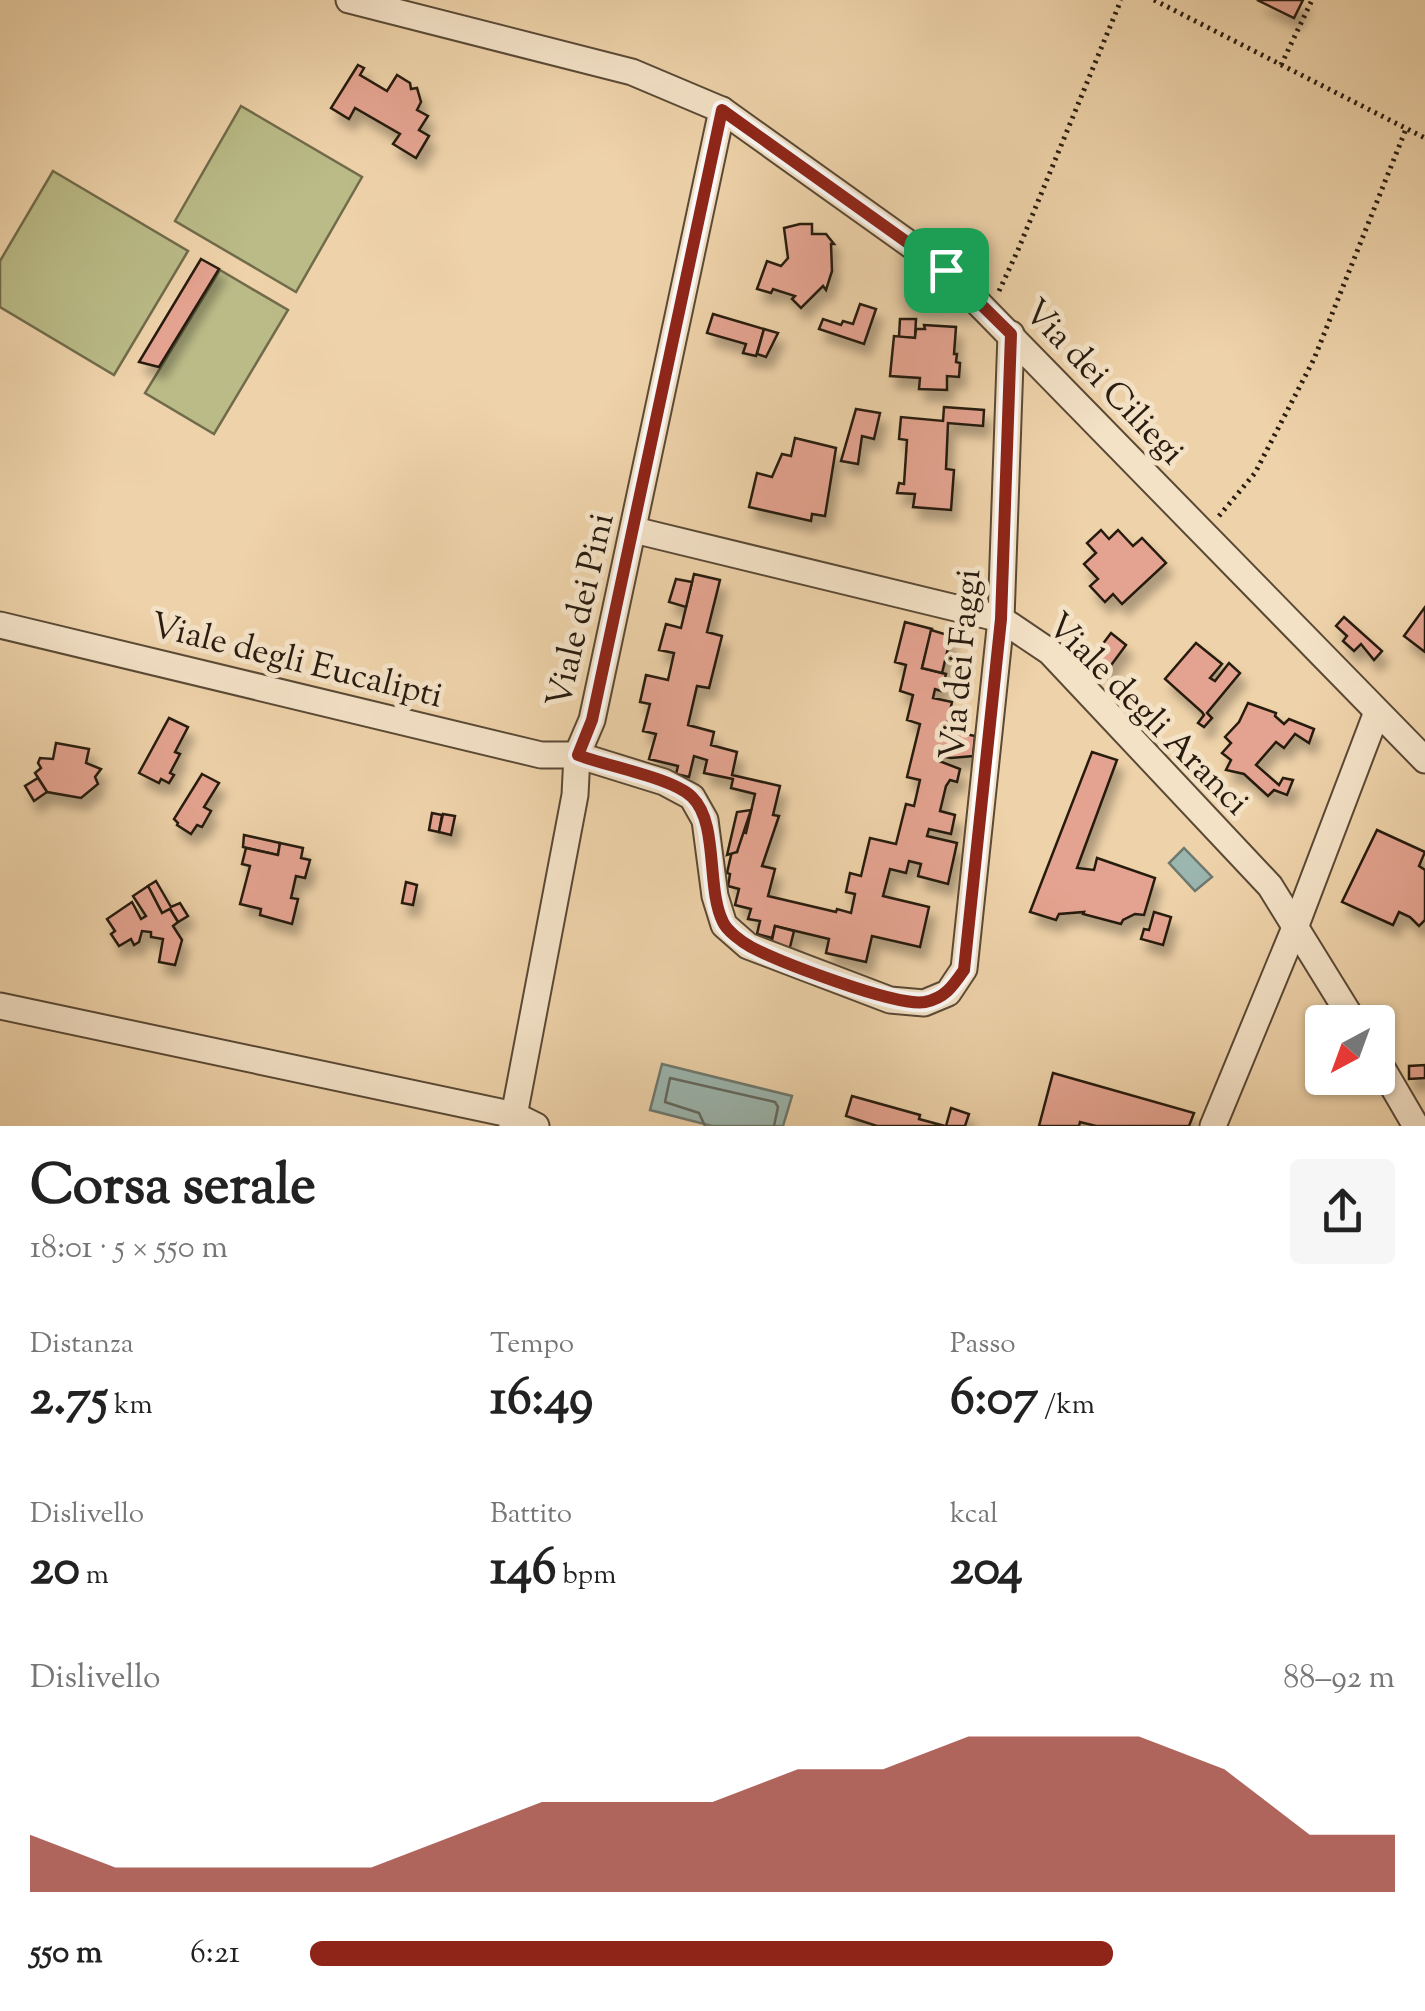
<!DOCTYPE html>
<html lang="it">
<head>
<meta charset="utf-8">
<style>
	:root { --surface:#fff; --page:#f6f6f6; --text:#222; --muted:#767676; --accent:#8f2418 }
	body { margin:0; font-family:"Sorts Mill Goudy",serif; background:var(--page); color:var(--text); height:100vh; display:flex; flex-direction:column; font-size:38px; white-space:nowrap }
	* { box-sizing:border-box; margin:0 }
	p { font-size:32px; color:var(--muted) }
	.icon { flex:none; width:55px; height:55px; fill:none; stroke:currentColor; stroke-width:2; stroke-linecap:round; stroke-linejoin:round }
	.map { position:relative; height:1126px; overflow:hidden }
	.sheet { display:flex; flex-direction:column; background:var(--surface); flex:1 }
	.sheet>* { flex:none }
	.needle { width:65px; rotate:221deg }
	.buttons { position:absolute; left:1305px; top:1005px; display:grid; gap:20px }
	.buttons a { display:grid; place-items:center; width:90px; height:90px; border-radius:10px; background:var(--surface); box-shadow:0 2px 8px #0004; font-size:50px }
	.pin { position:absolute; display:grid; place-items:center; width:85px; height:85px; color:#fff; margin:-42px; border-radius:20px; box-shadow:0 5px 15px #0006 }
	.round { display:grid; place-items:center; flex:none; width:105px; height:105px; border-radius:10px; background:var(--page) }
	.headline { display:flex; align-items:center; justify-content:space-between; height:170px; padding:0 30px }
	h1 { font-size:55px; font-weight:700; line-height:75px }
	.stats { display:grid; grid-template-columns:repeat(3,1fr); gap:15px; height:170px; padding:10px 30px }
	.stats div { display:grid; align-content:center }
	.stats b { font-size:50px; font-weight:700 }
	.stats small { font-size:28px; font-weight:400 }
	.stats p { font-size:28px }
	.chart { height:280px; padding:20px 30px }
	.chart p { display:flex; justify-content:space-between }
	.chart svg { width:100%; height:180px; margin-top:10px; fill:var(--accent); opacity:.7 }
	ul { padding:0 30px; list-style:none; font-size:32px }
	li { display:grid; grid-template-columns:160px 120px 1fr; align-items:center; height:75px }
	li i { height:25px; border-radius:12px; background:var(--accent) }
	.map>svg:first-child { display:block }
</style>
</head>
<body>
<div class="map">
<svg width="1425" height="1126" viewBox="0 0 1425 1126">
	<defs>
		<filter id="shadow"><feDropShadow dx="6" dy="11" stdDeviation="5" flood-color="#0004"/></filter>
	</defs>
	<rect width="100%" height="100%" fill="#eed2a9"/>
	<filter id="stains"><feTurbulence type="fractalNoise" baseFrequency=".002" numOctaves="4"/><feColorMatrix values="0 0 0 0 .2 0 0 0 0 .09 0 0 0 0 .02 0 0 0 .5 -.17"/></filter>
	<radialGradient id="worn" r=".72"><stop offset=".6" stop-color="#630" stop-opacity="0"/><stop offset="1" stop-color="#630" stop-opacity=".3"/></radialGradient>
	<g fill="#babb87" stroke="#716b4b" stroke-width="2.5">
		<polygon points="241,106 362,177 296,292 175,221"/>
		<polygon points="53,171 188,251 114,375 0,307 0,261"/>
		<polygon points="220,270 288,310 214,434 145,393"/>
	</g>
	<g fill="#9bb6af" stroke="#6d786f" stroke-width="2.5">
		<polygon points="1184,848 1212,877 1195,891 1169,863"/>
		<polygon points="662,1064 792,1096 783,1126 712,1126 650,1110"/>
	</g>
	<g fill="none" stroke-linecap="round" stroke-linejoin="round">
		<polyline stroke="#62685f" stroke-width="2.5" points="705,1126 699,1113 665,1102 670,1078 775,1102 778,1107 774,1126"/>
	</g>
	<g fill="#e4a390" stroke="#281b0f" stroke-width="2.5" filter="url(#shadow)">
		<polygon points="1257,0 1303,0 1294,18"/>
		<polygon points="358,65 364,68 360,75 387,91 397,75 410,83 411,89 417,88 421,102 417,110 428,116 419,130 429,136 416,158 393,144 400,134 355,108 349,119 331,108"/>
		<polygon points="800,224 812,224 812,234 826,234 834,244 831,244 832,271 826,290 823,286 801,308 792,299 795,296 773,289 771,293 757,289 767,261 781,266 788,258 784,228"/>
		<polygon points="201,259 219,269 159,367 139,362"/>
		<polygon points="860,304 876,309 864,344 819,329 823,319 841,325 843,321 853,324"/>
		<polygon points="713,314 764,329 756,356 743,353 746,344 707,333"/>
		<polygon points="900,319 916,319 915,338 899,337"/>
		<polygon points="924,325 956,327 954,354 957,354 956,362 960,363 959,377 947,376 947,390 919,389 920,378 890,376 894,336 915,338 916,329 925,329"/>
		<polygon points="764,329 778,333 766,357 757,354"/>
		<polygon points="944,407 984,410 983,426 948,423 946,469 954,470 951,510 913,507 915,494 897,493 899,483 904,484 907,440 899,439 901,417 943,421"/>
		<polygon points="856,409 880,413 874,439 862,436 858,464 841,461"/>
		<polygon points="795,438 836,448 825,516 812,514 811,521 749,507 757,473 772,477 782,454 791,456"/>
		<polygon points="1101,530 1109,539 1118,530 1133,546 1142,538 1166,563 1122,604 1113,594 1105,602 1090,586 1098,579 1084,564 1096,553 1087,543"/>
		<polygon points="694,574 720,580 707,632 722,636 709,688 697,686 688,725 714,732 711,745 737,752 732,775 780,786 773,815 779,816 762,866 775,869 768,896 836,912 837,909 851,913 855,894 846,892 850,873 861,876 870,838 896,844 906,804 914,806 920,780 907,777 920,724 907,720 913,695 900,691 906,665 895,662 905,622 932,629 922,668 946,674 941,691 935,689 933,698 952,702 946,730 975,736 973,756 951,758 940,756 939,761 960,769 957,782 950,780 946,786 940,811 955,815 951,834 929,829 927,836 957,843 948,884 918,876 921,864 909,861 906,873 890,869 883,896 929,907 920,947 872,936 866,962 826,953 829,939 775,926 772,938 757,934 760,921 748,919 751,909 735,905 739,889 728,886 730,874 727,873 732,851 737,852 742,832 746,833 755,794 731,788 733,779 704,773 707,760 694,756 689,777 676,774 678,766 649,759 656,734 643,731 650,704 640,702 646,675 668,680 674,653 659,650 666,624 681,628"/>
		<polygon points="676,579 692,582 686,607 669,602"/>
		<polygon points="1425,607 1425,652 1404,636"/>
		<polygon points="1344,617 1382,651 1374,660 1361,644 1354,651 1343,641 1347,636 1336,626"/>
		<polygon points="931,630 951,636 942,673 922,668"/>
		<polygon points="1111,633 1126,645 1106,672 1090,661"/>
		<polygon points="1196,643 1222,664 1210,678 1215,681 1229,663 1240,673 1207,713 1212,718 1204,727 1198,723 1204,715 1202,712 1165,679"/>
		<polygon points="1248,703 1276,713 1275,716 1284,724 1289,719 1314,729 1309,743 1295,734 1284,748 1276,742 1256,765 1279,785 1283,778 1293,780 1287,795 1274,790 1268,796 1244,774 1226,770 1231,760 1222,753 1231,743 1225,737 1239,722"/>
		<polygon points="169,718 188,727 175,752 180,754 170,773 174,775 169,783 161,779 159,783 139,773"/>
		<polygon points="56,743 89,749 86,763 101,769 95,777 98,784 81,798 47,792 35,773 41,768 38,763 40,758 53,759"/>
		<polygon points="1092,752 1117,760 1077,868 1094,870 1097,858 1155,878 1144,915 1135,914 1123,920 1121,924 1083,914 1084,912 1059,914 1056,920 1030,912"/>
		<polygon points="202,774 219,783 204,807 211,811 202,827 197,825 191,834 177,825 178,823 174,819"/>
		<polygon points="38,778 47,792 34,801 25,786"/>
		<polygon points="751,810 737,852 727,855 737,812"/>
		<polygon points="432,813 442,815 439,832 429,830"/>
		<polygon points="443,814 455,816 451,835 439,832"/>
		<polygon points="1377,830 1425,852 1419,866 1425,870 1425,920 1419,926 1410,917 1399,912 1393,925 1342,902"/>
		<polygon points="244,835 280,843 278,855 243,847"/>
		<polygon points="280,843 303,848 301,858 310,860 305,878 296,876 291,898 298,899 292,924 260,915 261,909 240,904 250,866 242,864 246,848 278,855"/>
		<polygon points="156,881 171,907 180,903 188,916 178,922 170,909 162,913 148,886"/>
		<polygon points="406,882 417,885 413,905 402,903"/>
		<polygon points="148,886 162,913 170,909 178,922 173,926 182,940 175,965 159,962 163,939 151,937 151,932 142,931 139,942 134,945 131,939 119,946 111,934 115,931 107,919 132,902 141,919 146,916 133,896"/>
		<polygon points="1154,912 1171,917 1163,945 1141,939 1144,929 1149,930"/>
		<polygon points="775,926 794,931 789,951 771,945"/>
		<polygon points="1425,1065 1425,1078 1409,1079 1409,1066"/>
		<polygon points="1053,1073 1194,1113 1189,1126 1096,1126 1080,1122 1079,1126 1039,1126"/>
		<polygon points="852,1096 920,1115 919,1119 945,1126 877,1126 846,1116"/>
		<polygon points="951,1108 969,1114 965,1126 946,1126"/>
	</g>
	<g fill="none" stroke-linecap="round" stroke-linejoin="round">
		<g stroke="#5a4936" stroke-width="29">
			<g id="minor">
				<polyline points="349,0 632,72 722,110 946,270 1425,760"/>
				<polyline points="634,530 1001,619 1050,652 1270,886 1354,1022"/>
				<polyline points="0,625 541,755 577,755 664,782 692,797 705,820 715,896 724,925 748,946 890,1000 924,1003 948,993 964,969 1001,619 1011,334"/>
				<polyline points="0,1006 514,1115 536,1126"/>
				<polyline points="1378,1061 1416,1126"/>
				<polyline points="512,1126 575,795 577,755 592,720 722,110"/>
				<polyline points="1213,1126 1296,925 1377,712"/>
			</g>
		</g>
		<g stroke="#281b0f" stroke-width="5" stroke-dasharray="2.5 5" stroke-linecap="butt">
			<polyline points="1154,0 1425,138"/>
			<polyline points="1281,65 1312,0"/>
			<polyline points="999,291 1018,250 1121,0"/>
			<polyline points="1219,516 1255,473 1314,359 1406,129"/>
		</g>
		<use href="#minor" stroke="#f4e2c7" stroke-width="25"/>
	</g>
	<g fill="none" stroke-linecap="round" stroke-linejoin="round">
		<g stroke="#fff" stroke-width="20">
			<path id="route" d="M722 110 946 270 1011 334 1001 619 964 970C953 986 945 998 925 1002 896 1007 780 962 751 947 742 942 727 931 723 922 706 888 719 823 692 797 673 778 606 766 578 755L592 720Z"/>
		</g>
		<use href="#route" stroke="#8f2418" stroke-width="12"/>
	</g>
	<g text-anchor="middle" stroke-width="10" stroke-linejoin="round" paint-order="stroke">
		<g font-size="35" fill="#281b0f" stroke="#f4e2c7">
			<text transform="translate(1105 381) rotate(46)" y="12">Via dei Ciliegi</text>
			<text transform="translate(579 610) rotate(-77)" y="12">Viale dei Pini</text>
			<text transform="translate(297 659) rotate(14)" y="12">Viale degli Eucalipti</text>
			<text transform="translate(959 664) rotate(-85)" y="12">Via dei Faggi</text>
			<text transform="translate(1149 713) rotate(45)" y="12">Viale degli Aranci</text>
		</g>
	</g>
	<rect width="100%" height="100%" filter="url(#stains)"/>
	<rect width="100%" height="100%" fill="url(#worn)"/>
</svg>
<div class="buttons">
<a><svg class="needle" viewBox="-14 -14 28 28"><path d="M0-13l5 13h-10z" fill="#e53935"/><path d="M0 13l5-13h-10z" fill="#767676"/></svg></a>
</div>
<div class="pin" style="left:946px;top:270px;background:#1e9e55"><svg class="icon" aria-label="arrive" viewBox="0 0 24 24"><path d="M6 21V4h12l-3 4 3 4H6"/></svg></div>
</div>
<section class="sheet">
<div class="headline"><div><h1>Corsa serale</h1><p>18:01 · 5 × 550 m</p></div><a class="round"><svg class="icon" aria-label="share" viewBox="0 0 24 24"><path d="M12 15V3M7 8l5-5 5 5M5 13v7h14v-7"/></svg></a></div>
<div class="stats">
<div><p>Distanza</p><b>2.75<small> km</small></b></div>
<div><p>Tempo</p><b>16:49</b></div>
<div><p>Passo</p><b>6:07<small> /km</small></b></div>
</div>
<div class="stats">
<div><p>Dislivello</p><b>20<small> m</small></b></div>
<div><p>Battito</p><b>146<small> bpm</small></b></div>
<div><p>kcal</p><b>204</b></div>
</div>
<div class="chart"><p><span>Dislivello</span>88–92 m</p>
<svg viewBox="0 0 160 44" preserveAspectRatio="none"><path d="M0 44V30L10 38L20 38L30 38L40 38L50 30L60 22L70 22L80 22L90 14L100 14L110 6L120 6L130 6L140 14L150 30L160 30V44z"/></svg>
</div>
<ul>
<li><b>550 m</b>6:21<i style="width:74%"></i></li>
</ul>
</section>
</body>
</html>
